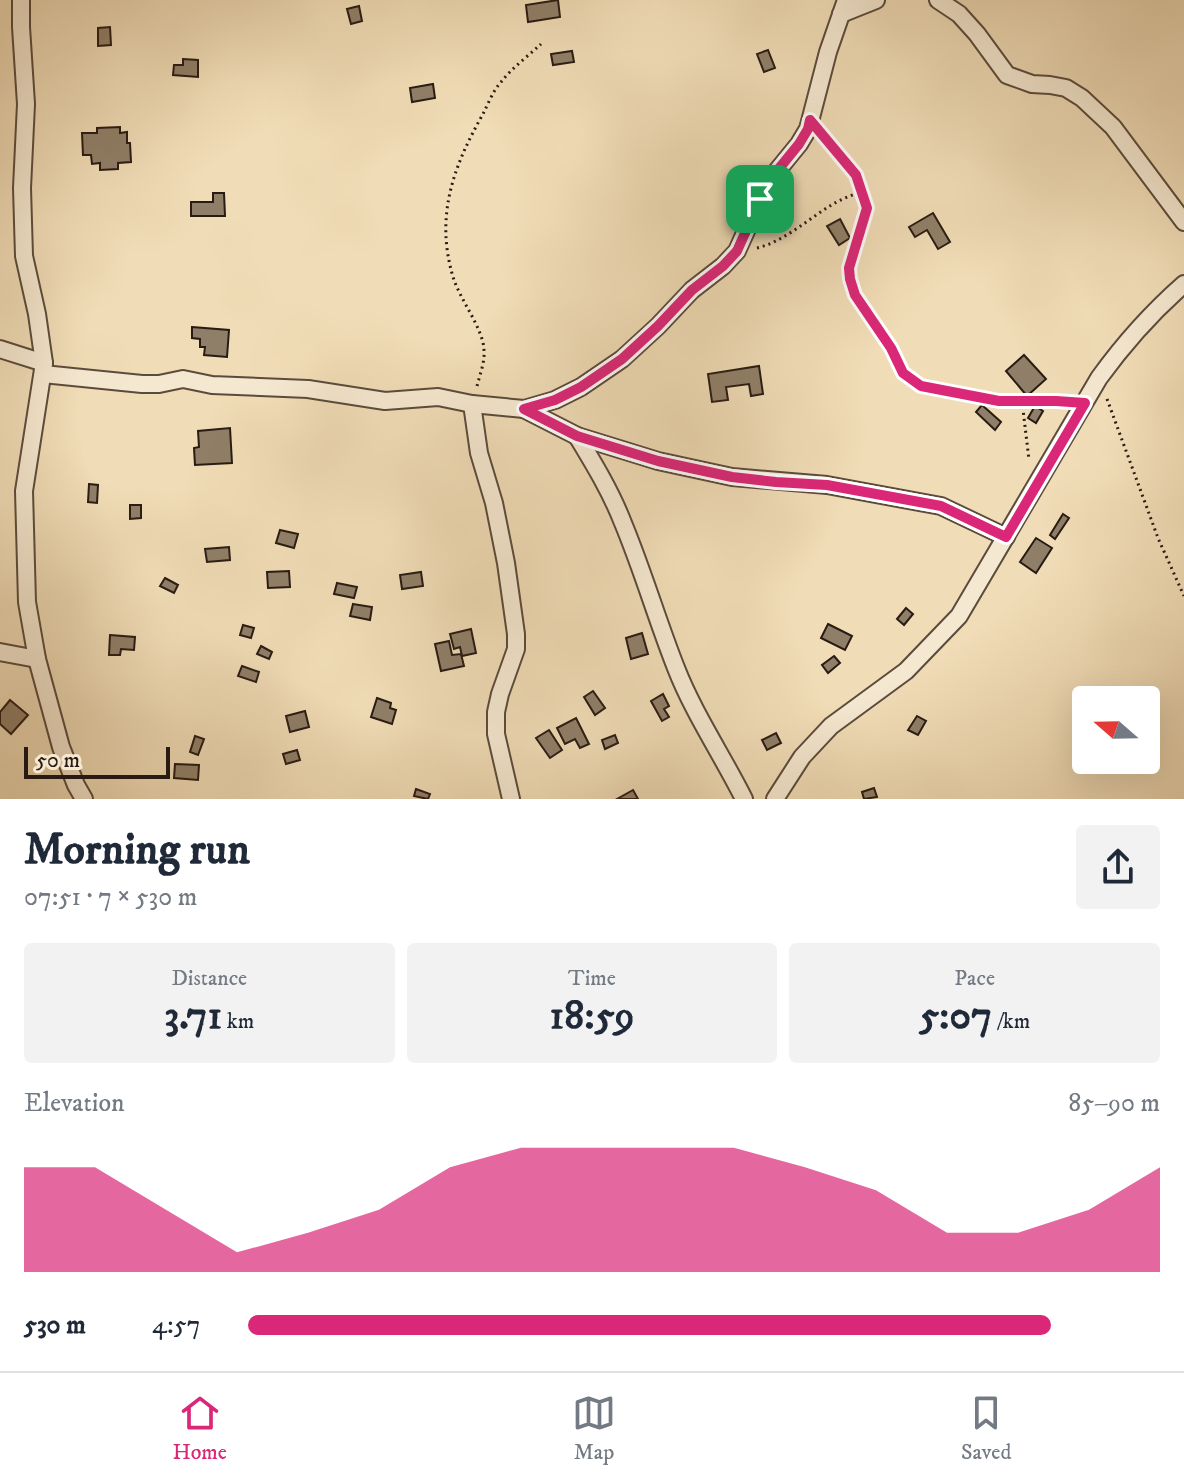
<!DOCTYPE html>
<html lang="en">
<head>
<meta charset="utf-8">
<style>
	:root { --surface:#fff; --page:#f2f2f3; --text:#1f2937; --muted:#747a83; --line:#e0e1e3; --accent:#db2777 }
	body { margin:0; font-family:"IM FELL DW Pica",serif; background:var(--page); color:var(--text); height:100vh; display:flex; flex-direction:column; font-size:30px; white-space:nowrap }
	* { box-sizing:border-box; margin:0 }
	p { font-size:26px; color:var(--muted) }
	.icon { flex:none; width:44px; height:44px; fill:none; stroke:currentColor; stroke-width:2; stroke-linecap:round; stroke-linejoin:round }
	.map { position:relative; height:799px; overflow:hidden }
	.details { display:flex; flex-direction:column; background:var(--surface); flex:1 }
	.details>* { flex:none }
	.needle { width:52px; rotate:290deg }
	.controls { position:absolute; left:1072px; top:686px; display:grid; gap:16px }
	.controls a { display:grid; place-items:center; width:88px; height:88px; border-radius:8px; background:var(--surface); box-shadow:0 8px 32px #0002; font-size:40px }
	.scale { position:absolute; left:24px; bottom:20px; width:146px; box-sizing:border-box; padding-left:8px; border:4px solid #291b13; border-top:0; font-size:22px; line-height:28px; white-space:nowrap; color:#291b13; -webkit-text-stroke:6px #f5e8d0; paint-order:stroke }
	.pin { position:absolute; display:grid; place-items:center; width:68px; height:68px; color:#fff; margin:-34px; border-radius:16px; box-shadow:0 4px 12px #0006 }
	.round { display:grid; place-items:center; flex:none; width:84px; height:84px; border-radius:8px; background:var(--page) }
	.headline { display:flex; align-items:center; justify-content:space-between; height:136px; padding:0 24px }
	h1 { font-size:44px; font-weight:700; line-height:60px }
	.metrics { display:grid; grid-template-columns:repeat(3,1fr); gap:12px; height:136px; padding:8px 24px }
	.metrics div { display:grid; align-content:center; border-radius:8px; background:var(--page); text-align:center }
	.metrics b { font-size:40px; font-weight:700 }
	.metrics small { font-size:22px; font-weight:400 }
	.metrics p { font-size:22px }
	.chart { height:224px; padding:16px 24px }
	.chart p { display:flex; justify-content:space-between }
	.chart svg { width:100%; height:144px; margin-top:8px; fill:var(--accent); opacity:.7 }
	ul { padding:0 24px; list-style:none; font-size:26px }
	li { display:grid; grid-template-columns:128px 96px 1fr; align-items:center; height:60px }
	li i { height:20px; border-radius:10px; background:var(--accent) }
	.dock { display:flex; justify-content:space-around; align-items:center; height:112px; border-top:2px solid var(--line); background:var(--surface); font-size:22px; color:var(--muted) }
	.dock a { display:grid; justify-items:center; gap:4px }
	.dock .active { color:var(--accent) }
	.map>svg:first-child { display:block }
</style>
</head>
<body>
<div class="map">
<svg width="1184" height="799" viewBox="0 0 1184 799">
	<rect width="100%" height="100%" fill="#f0dcb6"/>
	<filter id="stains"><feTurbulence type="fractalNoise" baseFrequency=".0025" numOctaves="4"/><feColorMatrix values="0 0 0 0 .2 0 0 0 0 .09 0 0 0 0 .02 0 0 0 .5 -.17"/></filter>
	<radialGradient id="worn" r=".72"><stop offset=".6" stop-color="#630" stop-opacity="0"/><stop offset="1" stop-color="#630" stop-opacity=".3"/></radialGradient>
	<g fill="#907f68" stroke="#291b13" stroke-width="2">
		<polygon points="558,0 560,17 528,22 526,5"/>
		<polygon points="359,6 362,21 351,24 347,9"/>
		<polygon points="110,27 111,45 98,46 98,28"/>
		<polygon points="768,50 775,68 764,72 757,54"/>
		<polygon points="572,51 574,62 553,65 551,54"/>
		<polygon points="183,59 198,60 198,77 173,75 174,65 183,65"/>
		<polygon points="433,84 435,98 412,102 410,88"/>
		<polygon points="120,127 120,133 127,132 127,143 130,143 131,162 118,163 118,169 100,170 100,163 92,164 91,155 83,155 82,133 97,133 97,128"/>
		<polygon points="213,193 224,193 225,216 191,216 191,202 213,202"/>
		<polygon points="933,213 950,242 938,249 927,230 915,237 909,227"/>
		<polygon points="840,219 850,238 839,245 827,226"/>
		<polygon points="192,327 229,330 227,357 204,355 205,347 200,347 200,339 192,338"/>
		<polygon points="1024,355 1046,379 1027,396 1006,371"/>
		<polygon points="759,366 763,394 751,396 749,384 726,387 728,400 712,402 708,374"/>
		<polygon points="982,405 1001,422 995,430 976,412"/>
		<polygon points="1035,406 1043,411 1036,423 1028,418"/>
		<polygon points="230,428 232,463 195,465 194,448 199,447 198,431"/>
		<polygon points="89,484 98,485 97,503 88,502"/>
		<polygon points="130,505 141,505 141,518 130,519"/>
		<polygon points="1063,514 1069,518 1055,539 1050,535"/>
		<polygon points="280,530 298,534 294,548 276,543"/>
		<polygon points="1036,538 1052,548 1036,573 1020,562"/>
		<polygon points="229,547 230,560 207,562 205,549"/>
		<polygon points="289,571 290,587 268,588 267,572"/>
		<polygon points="421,572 423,586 402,589 400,575"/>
		<polygon points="165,578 178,585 174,593 160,586"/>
		<polygon points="337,583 357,587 354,598 334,594"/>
		<polygon points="353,604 372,607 370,620 350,616"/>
		<polygon points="906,608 913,614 904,625 897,619"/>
		<polygon points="828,624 852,636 845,650 821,638"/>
		<polygon points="243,625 254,628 251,638 240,635"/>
		<polygon points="471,629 476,653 462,656 460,647 454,649 450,634"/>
		<polygon points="642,633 648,654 631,659 626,638"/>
		<polygon points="110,635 135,637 134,650 121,649 120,655 109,655"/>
		<polygon points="449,641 452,655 461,654 464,666 441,671 435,644"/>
		<polygon points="261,646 272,652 269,659 257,654"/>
		<polygon points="834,656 840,663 828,673 822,665"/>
		<polygon points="242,666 259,672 256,682 238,676"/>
		<polygon points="593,691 605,708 595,715 584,697"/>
		<polygon points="663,694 669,706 664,709 669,717 662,721 651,701"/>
		<polygon points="377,698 391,703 390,708 396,710 392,724 371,717"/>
		<polygon points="10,700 28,715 11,734 0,724 0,712"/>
		<polygon points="305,711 309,727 290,732 286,716"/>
		<polygon points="917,716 926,721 918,735 908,730"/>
		<polygon points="576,718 589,744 580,748 575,739 565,744 557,728"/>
		<polygon points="549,730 562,750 550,758 536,738"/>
		<polygon points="776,733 781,743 767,750 762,740"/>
		<polygon points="615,735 618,743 605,749 602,740"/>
		<polygon points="195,736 204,739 198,755 190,752"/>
		<polygon points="297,750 300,760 286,764 283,754"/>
		<polygon points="175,764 199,765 198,780 174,778"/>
		<polygon points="874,788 877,797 864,799 862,792"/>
		<polygon points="416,789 430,794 428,799 414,796"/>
		<polygon points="633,790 638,799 617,799"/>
	</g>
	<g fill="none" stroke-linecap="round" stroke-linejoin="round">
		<g stroke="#5b4b3c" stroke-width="20">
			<g id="street">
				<polyline points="21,0 21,27 26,104 22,188 24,256 37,314 44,363 24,491 27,602 37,659 61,747 76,785 84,799"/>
				<polyline points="938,0 959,14 977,34 1007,75 1032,84 1050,85 1066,88 1082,98 1113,127 1184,222"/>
				<polyline points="841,14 876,0"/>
				<polyline points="0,349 44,363"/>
				<polyline points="43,374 142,384 159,384 183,379 212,385 308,389 385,401 438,397 472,404 524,409 555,400 581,387 622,359 658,326 692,290 723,266 737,251 768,182 799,144 808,129 828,52 846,0"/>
				<polyline points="472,404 479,453 494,503 506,563 516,634 516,649 500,694 496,712 496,734 511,799"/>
				<polyline points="524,409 577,436 658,461 732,477 827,485 941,506 1006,537"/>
				<path d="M577 436C594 464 611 492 623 523 643 571 657 620 676 668 694 714 722 755 744 799"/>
				<polyline points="0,652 37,659"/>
				<path d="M775 799 802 757 831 726 906 671 959 616 1099 378C1125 342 1151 313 1184 284"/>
			</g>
		</g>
		<g stroke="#291b13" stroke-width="3" stroke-dasharray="2 4" stroke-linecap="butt">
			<polyline points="824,135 856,175 867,208 849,268 855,295 891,348 903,373 921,386 999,401 1065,402"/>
			<path d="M757 248C785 241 808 219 833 204 842 199 852 195 862 191"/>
			<path d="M477 386C480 374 485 362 484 350 483 328 460 300 453 277 435 216 453 167 483 114 488 104 493 91 501 82 512 68 528 56 541 44"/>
			<polyline points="1107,399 1158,538 1184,596"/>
			<polyline points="1022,401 1029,460"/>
		</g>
		<use href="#street" stroke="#f5e8d0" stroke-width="16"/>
	</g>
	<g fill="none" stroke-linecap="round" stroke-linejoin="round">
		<g stroke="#fff" stroke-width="16">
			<polygon id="route" points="810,120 856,175 867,208 849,268 850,279 855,295 891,348 903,373 921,386 999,401 1056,401 1085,403 1006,537 941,506 827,485 776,482 732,477 658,461 577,436 524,409 555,400 581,387 622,359 658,326 692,290 723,266 737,251 768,182 799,144 808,129"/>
		</g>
		<use href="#route" stroke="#db2777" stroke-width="10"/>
	</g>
	<rect width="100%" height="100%" filter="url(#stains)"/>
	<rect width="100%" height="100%" fill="url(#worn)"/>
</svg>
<div class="controls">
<a><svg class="needle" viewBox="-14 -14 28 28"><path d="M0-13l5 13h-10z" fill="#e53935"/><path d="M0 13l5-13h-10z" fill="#747a83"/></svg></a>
</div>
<div class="scale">50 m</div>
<div class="pin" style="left:760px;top:199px;background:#1e9e55"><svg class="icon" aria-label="arrive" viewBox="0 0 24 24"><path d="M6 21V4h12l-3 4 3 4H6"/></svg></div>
</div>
<section class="details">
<div class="headline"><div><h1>Morning run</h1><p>07:51 · 7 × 530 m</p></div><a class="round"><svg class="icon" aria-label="share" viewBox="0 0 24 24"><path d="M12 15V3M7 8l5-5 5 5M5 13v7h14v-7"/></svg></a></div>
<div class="metrics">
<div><p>Distance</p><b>3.71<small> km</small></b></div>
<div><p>Time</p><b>18:59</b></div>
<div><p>Pace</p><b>5:07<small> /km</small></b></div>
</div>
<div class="chart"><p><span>Elevation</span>85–90 m</p>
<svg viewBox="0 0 160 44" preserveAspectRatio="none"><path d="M0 44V12L10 12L20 25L30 38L40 32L50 25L60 12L70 6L80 6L90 6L100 6L110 12L120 19L130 32L140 32L150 25L160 12V44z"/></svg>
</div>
<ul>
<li><b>530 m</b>4:57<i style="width:88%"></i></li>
</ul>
</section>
<nav class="dock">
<a class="active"><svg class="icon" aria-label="home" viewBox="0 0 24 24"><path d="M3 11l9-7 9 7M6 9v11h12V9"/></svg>Home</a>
<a><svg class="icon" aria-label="map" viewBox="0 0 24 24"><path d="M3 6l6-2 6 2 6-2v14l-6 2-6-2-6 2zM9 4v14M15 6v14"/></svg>Map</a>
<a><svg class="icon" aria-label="saved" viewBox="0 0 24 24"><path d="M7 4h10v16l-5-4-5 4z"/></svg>Saved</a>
</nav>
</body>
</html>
